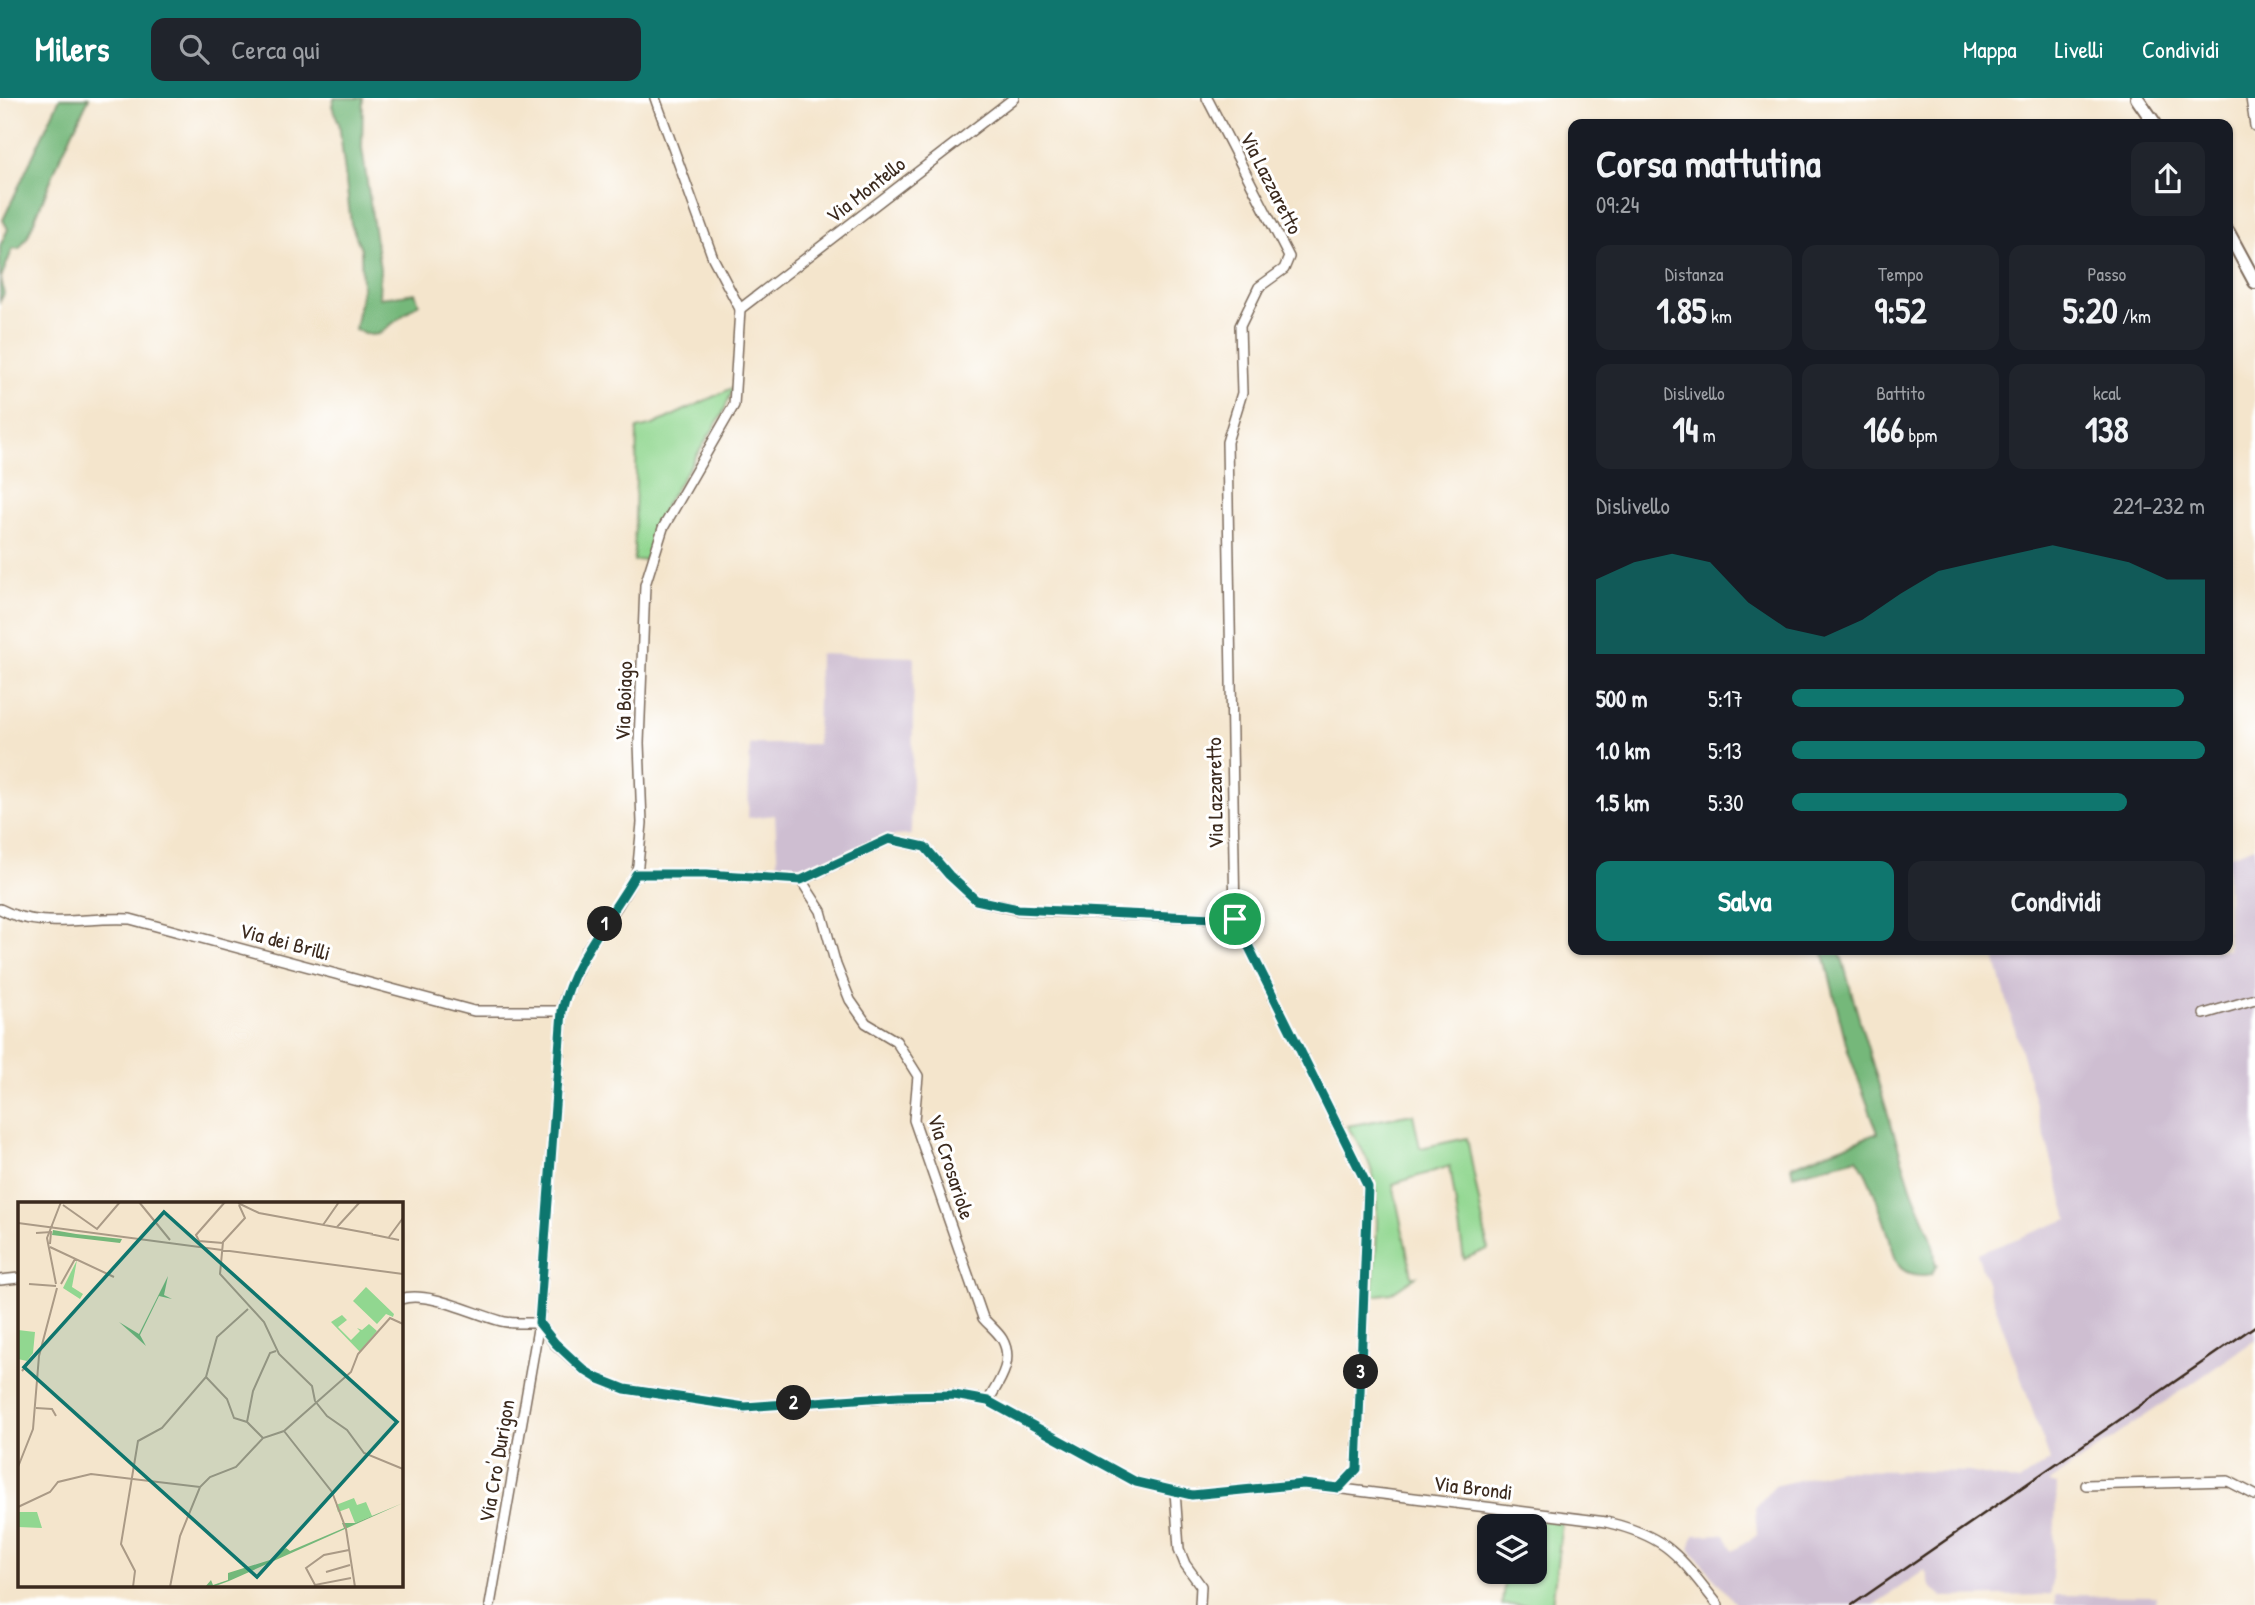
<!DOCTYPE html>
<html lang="it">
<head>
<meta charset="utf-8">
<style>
	:root { --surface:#171b24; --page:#20242c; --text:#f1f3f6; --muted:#9ea1a6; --accent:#0f766e }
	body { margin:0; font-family:"Patrick Hand",sans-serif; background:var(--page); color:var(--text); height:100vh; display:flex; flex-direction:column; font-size:26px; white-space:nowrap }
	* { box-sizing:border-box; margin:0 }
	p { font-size:23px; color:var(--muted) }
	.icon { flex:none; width:38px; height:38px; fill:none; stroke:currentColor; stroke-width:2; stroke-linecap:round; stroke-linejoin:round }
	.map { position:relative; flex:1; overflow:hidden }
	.drawer { position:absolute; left:1568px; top:21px; width:665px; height:836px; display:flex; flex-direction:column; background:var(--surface); border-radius:14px; box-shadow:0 2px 5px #0004 }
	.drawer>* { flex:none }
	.controls { position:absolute; left:1477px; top:1416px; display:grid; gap:14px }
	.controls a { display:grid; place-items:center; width:70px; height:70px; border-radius:14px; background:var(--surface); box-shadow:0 2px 5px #0004; font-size:35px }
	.pin { position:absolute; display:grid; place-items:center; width:60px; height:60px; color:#fff; margin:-30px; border:4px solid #fff; border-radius:50%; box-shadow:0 2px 7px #0007 }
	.km { position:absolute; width:35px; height:35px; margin:-18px; border-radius:50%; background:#222; color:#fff; font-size:19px; line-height:35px; text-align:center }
	.round { display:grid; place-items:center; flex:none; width:74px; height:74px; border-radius:14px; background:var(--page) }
	.headline { display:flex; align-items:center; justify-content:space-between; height:119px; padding:0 28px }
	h1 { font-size:38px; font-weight:700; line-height:52px }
	.figures { display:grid; grid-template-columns:repeat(3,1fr); gap:10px; height:119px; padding:7px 28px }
	.figures div { display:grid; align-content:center; border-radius:14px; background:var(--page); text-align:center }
	.figures b { font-size:35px; font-weight:700 }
	.figures small { font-size:19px; font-weight:400 }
	.figures p { font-size:19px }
	.chart { height:196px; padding:14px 28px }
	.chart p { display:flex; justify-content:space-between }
	.chart svg { width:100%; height:126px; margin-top:7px; fill:var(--accent); opacity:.7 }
	.button { display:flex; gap:14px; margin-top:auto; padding:14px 28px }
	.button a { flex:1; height:80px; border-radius:14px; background:var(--accent); color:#fff; font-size:28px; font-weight:700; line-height:80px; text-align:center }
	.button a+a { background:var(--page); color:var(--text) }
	ul { padding:0 28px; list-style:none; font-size:23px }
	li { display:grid; grid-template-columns:112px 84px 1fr; align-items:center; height:52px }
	li i { height:18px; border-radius:9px; background:var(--accent) }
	header { display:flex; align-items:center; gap:42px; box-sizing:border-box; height:98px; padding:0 35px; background:var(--accent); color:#fff }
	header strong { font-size:33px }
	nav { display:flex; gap:38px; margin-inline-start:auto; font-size:24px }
	.search { width:490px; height:63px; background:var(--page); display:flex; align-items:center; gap:18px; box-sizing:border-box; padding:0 24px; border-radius:14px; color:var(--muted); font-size:26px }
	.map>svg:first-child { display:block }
</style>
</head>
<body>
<header>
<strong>Milers</strong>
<div class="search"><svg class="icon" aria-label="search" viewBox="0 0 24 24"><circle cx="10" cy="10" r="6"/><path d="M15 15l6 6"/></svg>Cerca qui</div>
<nav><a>Mappa</a><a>Livelli</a><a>Condividi</a></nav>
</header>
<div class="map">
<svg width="2255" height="1507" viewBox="0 0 2255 1507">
	<rect width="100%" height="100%" fill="#fff"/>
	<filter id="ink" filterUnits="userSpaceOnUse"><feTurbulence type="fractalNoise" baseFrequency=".0143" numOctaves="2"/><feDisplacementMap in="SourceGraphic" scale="14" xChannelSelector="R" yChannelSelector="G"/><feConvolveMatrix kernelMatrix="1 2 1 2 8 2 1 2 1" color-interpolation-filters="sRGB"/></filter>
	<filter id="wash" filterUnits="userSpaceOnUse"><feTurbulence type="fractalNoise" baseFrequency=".00686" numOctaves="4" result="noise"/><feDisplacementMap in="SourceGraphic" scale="28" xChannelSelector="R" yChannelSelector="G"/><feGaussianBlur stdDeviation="1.57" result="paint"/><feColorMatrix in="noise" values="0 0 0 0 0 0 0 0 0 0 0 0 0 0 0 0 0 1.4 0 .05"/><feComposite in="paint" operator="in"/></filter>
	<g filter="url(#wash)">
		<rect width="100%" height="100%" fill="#f4e5cc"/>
		<g fill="#cebed1">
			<polygon points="819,556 914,559 911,737 895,738 825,772 778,772 775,717 748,720 750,646 817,646"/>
			<polygon points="2255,748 2255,1242 2048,1385 2057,1387 2051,1497 1942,1499 1931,1489 1925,1472 1874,1507 1737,1507 1690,1451 1694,1437 1725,1436 1733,1453 1757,1437 1755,1410 1774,1388 1839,1372 1969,1374 2019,1384 2050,1362 1977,1156 2068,1121 1995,860 2013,852 2228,852 2228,758"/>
			<polygon points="2055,1497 2156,1498 2155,1507 2055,1507"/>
		</g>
		<g fill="#91d790" stroke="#668057" stroke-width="2">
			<polygon points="734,289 722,317 664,409 645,462 634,463 637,331 653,327"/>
			<path d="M1413 1016 1420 1050 1467 1040 1488 1151 1464 1161 1450 1068 1393 1086 1412 1178H1416L1391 1195 1372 1198C1375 1158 1382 1111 1371 1071 1366 1056 1356 1041 1347 1028Z"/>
			<polygon points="1510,1416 1562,1425 1552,1507 1502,1507 1505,1474 1535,1474 1535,1428 1509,1428"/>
		</g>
		<g fill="#74b87a" stroke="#58714c" stroke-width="2">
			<polygon points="60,0 89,0 59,62 28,138 19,151 13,150 1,180 4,196 0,203 0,148 8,131 3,122"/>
			<polygon points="334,0 363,0 362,50 380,171 379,200 415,195 419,205 379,236 371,237 355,232 362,190 361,151 351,126 339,25 332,8"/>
			<path d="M1823 852H1839L1843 863C1863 939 1887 1014 1911 1089 1919 1113 1936 1140 1935 1165L1937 1166 1932 1176C1923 1178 1907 1177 1900 1169 1894 1162 1892 1147 1889 1138 1880 1112 1872 1082 1857 1060L1793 1077 1791 1068 1878 1035 1848 953Z"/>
		</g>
	</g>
	<g filter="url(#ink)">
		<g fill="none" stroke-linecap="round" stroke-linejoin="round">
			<g stroke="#7c6b5b" stroke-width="12">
				<g id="minor">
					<polyline points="1207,0 1289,159 1284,171 1259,189 1240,228 1242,295 1227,344 1235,821 1368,1089 1357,1371 1339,1390"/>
					<polyline points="2251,0 2255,28"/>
					<polyline points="740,211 1014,0"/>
					<polyline points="636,776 707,776 801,782 889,741 925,749 949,777 976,802 1018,812 1235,821"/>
					<path d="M801 782 821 813 836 867 850 902 866 925 896 943 918 978 914 1022 983 1220C989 1227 998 1234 1002 1241 1015 1263 999 1284 988 1303"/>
					<path d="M0 811C42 833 85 818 130 821L474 913H562"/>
					<polyline points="2204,916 2255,901"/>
					<polyline points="0,1182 19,1180"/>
					<path d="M401 1201C427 1192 474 1216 501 1223 513 1226 527 1225 539 1225"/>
					<path d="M539 1225 555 1246 584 1272 597 1280 625 1291 745 1309 899 1298 954 1297 988 1303 1136 1384 1192 1397 1303 1386 1606 1424C1670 1439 1679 1459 1718 1507"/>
					<polyline points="2086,1387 2228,1383 2255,1397"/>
					<polyline points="1175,1393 1179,1451 1185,1466 1201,1488 1200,1507"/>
					<polyline points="490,1507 539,1225 562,913 565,899 586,853 618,807 636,776 638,767 642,725 639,645 645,487 663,430 734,307 740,211 713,160 655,0"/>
				</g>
			</g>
			<g stroke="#7c6b5b" stroke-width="16">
				<g id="major">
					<polyline points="2137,0 2155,26"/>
					<polyline points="2228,134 2255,184"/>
				</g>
			</g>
			<use href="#minor" stroke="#fff" stroke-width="9"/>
			<use href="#major" stroke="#fff" stroke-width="12"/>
			<polyline stroke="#3b2a1e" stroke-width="2.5" points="1852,1507 2255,1228"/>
		</g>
	</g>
	<g fill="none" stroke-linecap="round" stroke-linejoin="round" filter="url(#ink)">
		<g stroke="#fff" stroke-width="14">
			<path id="route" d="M889 741 925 749 949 777 976 802 1018 811 1235 821 1368 1089 1357 1371 1339 1390 1303 1386 1192 1397 1136 1384 988 1303 954 1297 899 1298 745 1309 625 1291 597 1280 584 1272 555 1245 539 1225 562 913C573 862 610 821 636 776H707L801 782Z"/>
		</g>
		<use href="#route" stroke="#0f766e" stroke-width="9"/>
	</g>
	<g text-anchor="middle" stroke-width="6" stroke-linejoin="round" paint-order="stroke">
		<g font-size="21" fill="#3b2a1e" stroke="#fff">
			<text transform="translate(1271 85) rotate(63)" y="7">Via Lazzaretto</text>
			<text transform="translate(866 92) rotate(-38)" y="7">Via Montello</text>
			<text transform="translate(624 603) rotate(-88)" y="7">Via Boiago</text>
			<text transform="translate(1215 695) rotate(-91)" y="7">Via Lazzaretto</text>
			<text transform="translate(285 844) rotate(15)" y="7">Via dei Brilli</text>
			<text transform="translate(951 1069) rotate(72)" y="7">Via Crosariole</text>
			<text transform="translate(497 1363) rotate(-80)" y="7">Via Cro' Durigon</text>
			<text transform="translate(1473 1390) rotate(7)" y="7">Via Brondi</text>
		</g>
	</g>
	<g transform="translate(18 1104)">
		<rect width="385" height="385" fill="#f4e5cc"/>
		<path d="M59 58 54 85 65 92 62 97 45 86ZM348 85 376 112 375 115 368 112 359 122 335 99ZM324 113 329 118 320 125 333 138 342 129 339 126 344 128 351 122 359 129 342 150 313 120ZM0 128 17 130 15 151 9 159 0 157ZM336 296 339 303 348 300 354 314 337 321 331 306 320 310 318 303ZM0 310H19L24 326 0 325Z" fill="#91d790"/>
		<path d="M35 28 58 32 104 37 102 41 34 33ZM150 74 146 93 154 97 141 94 122 133 128 144 101 120 121 132ZM385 301 211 379 195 385H187L193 378 195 383 210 378V371L252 358 268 346 272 349 326 326 324 321H337Z" fill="#74b87a"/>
		<path fill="none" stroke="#aa9a86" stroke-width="2" d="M121 0 152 38M220 1 241 11 355 32M45 3 79 27 102 0M221 3 227 16 205 40 202 72 246 120 261 152 294 184 297 199M0 21 385 72M305 23 321 0M319 25 342 0M18 31 33 30 32 42M352 32 381 38M371 35 385 16M205 41 181 39 178 33 207 0M32 45 96 75M11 82 38 84M38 82 29 36 43 0M43 82 57 57M4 169 22 147M188 175 209 197 216 216 229 220 245 236M297 199 309 214 329 228 346 251 385 267M18 206 34 207 38 214M229 220 235 189 252 151 258 149M266 229 314 290 328 327 337 385M0 265 15 227 21 154 39 86M0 305 32 290 40 280 73 272 182 285M331 348 306 353 288 366 297 383 333 376M308 370 332 363M115 385 117 369 103 342 120 239 144 226 188 175 199 135 230 107M152 385 162 334 182 285 192 275 218 265 245 236 266 229 333 170 340 152 372 116 385 122"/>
		<path fill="#0f766e" fill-opacity="0.15" stroke="#0f766e" stroke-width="3.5" d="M146 10 379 220 239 375 6 165Z"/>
		<rect width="385" height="385" fill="none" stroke="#3b2a1e" stroke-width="3.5"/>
	</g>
</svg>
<div class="controls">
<a><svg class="icon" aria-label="layers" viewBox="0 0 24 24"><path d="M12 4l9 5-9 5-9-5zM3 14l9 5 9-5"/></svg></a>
</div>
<div class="pin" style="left:1235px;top:821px;background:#1e9e55"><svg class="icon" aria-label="arrive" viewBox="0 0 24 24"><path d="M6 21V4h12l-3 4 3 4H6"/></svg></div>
<b class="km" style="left:605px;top:826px">1</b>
<b class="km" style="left:794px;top:1305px">2</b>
<b class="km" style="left:1361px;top:1274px">3</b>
<section class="drawer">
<div class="headline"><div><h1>Corsa mattutina</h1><p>09:24</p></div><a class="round"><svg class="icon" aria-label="share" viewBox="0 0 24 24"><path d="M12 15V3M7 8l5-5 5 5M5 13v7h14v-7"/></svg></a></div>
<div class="figures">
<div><p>Distanza</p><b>1.85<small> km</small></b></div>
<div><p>Tempo</p><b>9:52</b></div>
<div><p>Passo</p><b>5:20<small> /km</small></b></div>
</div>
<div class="figures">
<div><p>Dislivello</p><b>14<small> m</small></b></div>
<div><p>Battito</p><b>166<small> bpm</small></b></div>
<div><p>kcal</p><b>138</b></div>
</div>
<div class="chart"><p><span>Dislivello</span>221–232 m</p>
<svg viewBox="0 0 160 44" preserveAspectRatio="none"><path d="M0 44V18L10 12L20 9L30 12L40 26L50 35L60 38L70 32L80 23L90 15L100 12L110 9L120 6L130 9L140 12L150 18L160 18V44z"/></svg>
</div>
<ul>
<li><b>500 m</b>5:17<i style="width:95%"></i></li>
<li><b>1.0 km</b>5:13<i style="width:100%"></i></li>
<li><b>1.5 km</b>5:30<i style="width:81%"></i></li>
</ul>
<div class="button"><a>Salva</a><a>Condividi</a></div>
</section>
</div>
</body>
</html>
